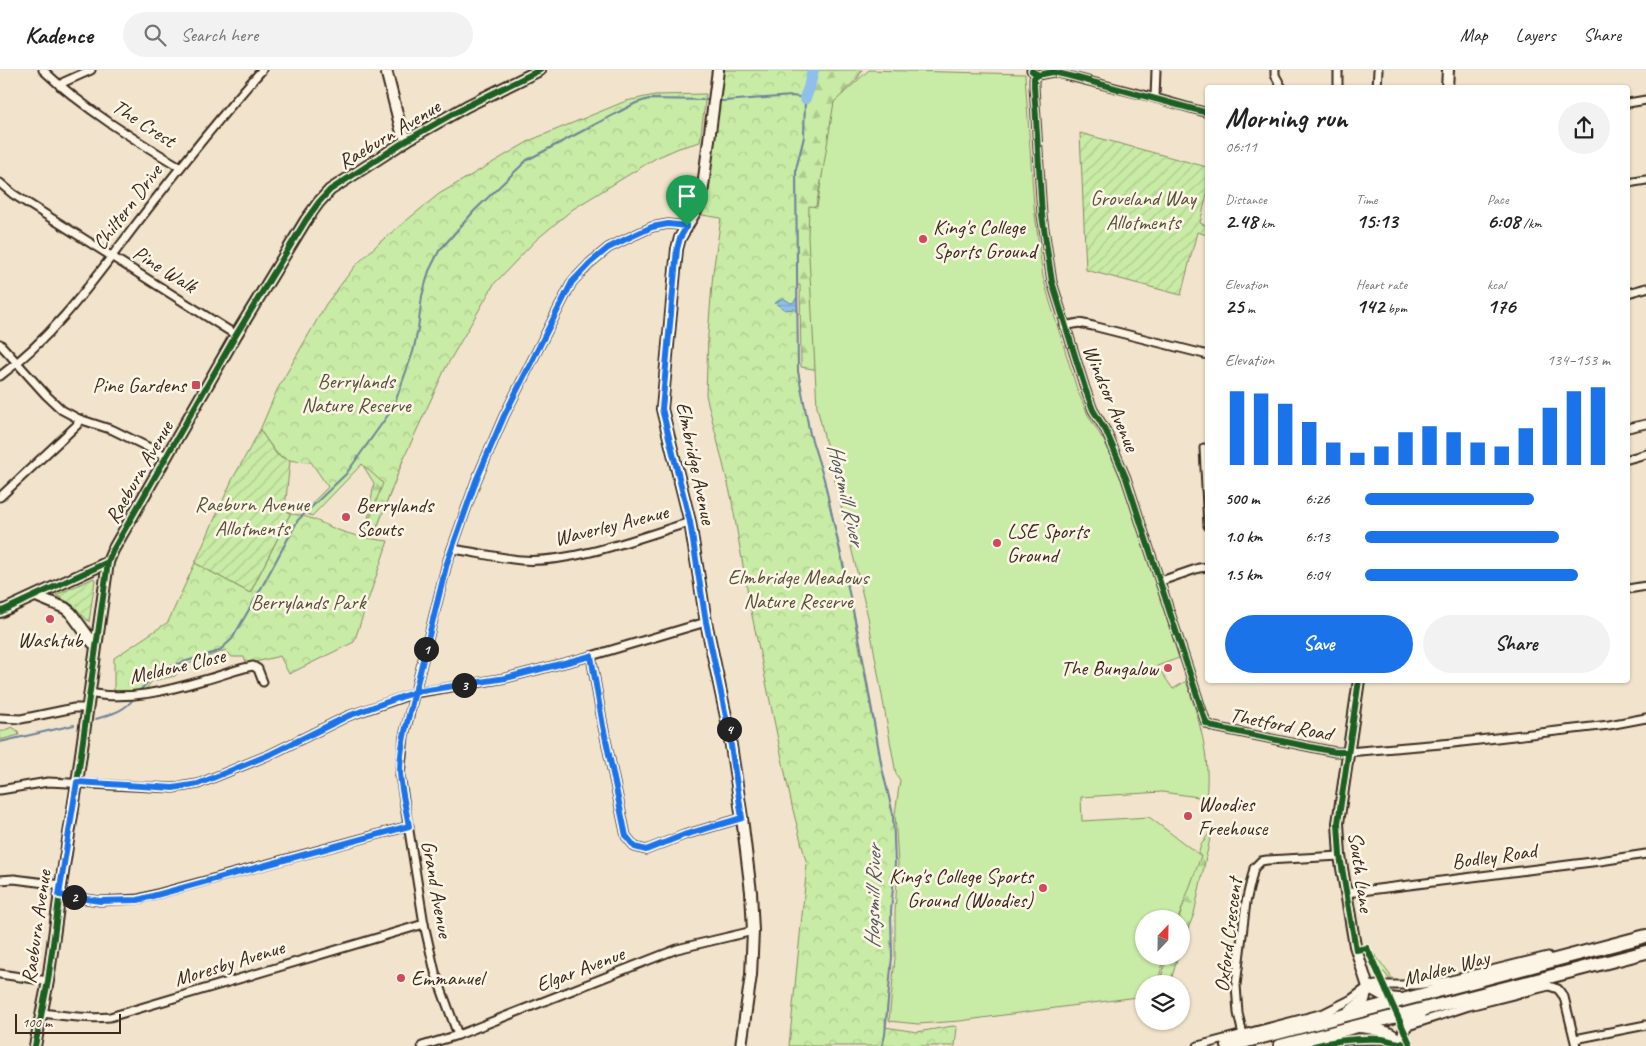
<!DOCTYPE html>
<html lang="en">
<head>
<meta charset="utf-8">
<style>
	:root { --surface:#fff; --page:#f2f2f2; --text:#222; --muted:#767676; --line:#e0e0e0; --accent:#1a73e8 }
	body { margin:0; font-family:Caveat,sans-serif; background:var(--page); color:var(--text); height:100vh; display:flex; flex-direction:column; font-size:19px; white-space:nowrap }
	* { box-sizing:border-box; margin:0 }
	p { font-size:16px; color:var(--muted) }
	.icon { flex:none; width:28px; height:28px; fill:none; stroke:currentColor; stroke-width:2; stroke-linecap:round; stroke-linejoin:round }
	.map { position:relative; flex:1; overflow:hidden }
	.sheet { position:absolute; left:1205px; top:15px; width:425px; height:598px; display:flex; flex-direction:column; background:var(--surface); border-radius:5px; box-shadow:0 1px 4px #0004 }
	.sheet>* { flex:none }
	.needle { width:32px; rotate:22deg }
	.controls { position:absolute; left:1135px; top:840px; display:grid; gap:10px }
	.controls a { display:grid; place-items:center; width:55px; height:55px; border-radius:50%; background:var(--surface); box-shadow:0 1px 4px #0004; font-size:25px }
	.scale { position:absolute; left:15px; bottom:12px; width:106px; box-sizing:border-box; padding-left:5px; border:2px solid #3b2a1e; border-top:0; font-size:14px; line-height:18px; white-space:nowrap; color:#3b2a1e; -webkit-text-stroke:4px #fcf5e5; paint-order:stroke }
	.pin { position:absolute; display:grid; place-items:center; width:42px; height:42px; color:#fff; margin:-51px -21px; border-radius:50% 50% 50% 0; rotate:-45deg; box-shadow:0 0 5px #0007 }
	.pin .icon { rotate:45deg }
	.km { position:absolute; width:25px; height:25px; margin:-12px; border-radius:50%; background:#222; color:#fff; font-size:14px; line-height:25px; text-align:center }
	.round { display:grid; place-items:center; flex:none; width:52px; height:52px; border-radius:26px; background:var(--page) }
	.headline { display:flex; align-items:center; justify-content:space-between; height:85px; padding:0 20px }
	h1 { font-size:28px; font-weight:600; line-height:38px }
	.figures { display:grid; grid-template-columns:repeat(3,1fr); gap:8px; height:85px; padding:5px 20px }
	.figures div { display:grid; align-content:center }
	.figures b { font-size:21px; font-weight:600 }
	.figures small { font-size:14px; font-weight:400 }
	.figures p { font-size:14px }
	.chart { height:140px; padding:10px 20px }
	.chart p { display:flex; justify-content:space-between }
	.chart svg { width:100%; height:90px; margin-top:5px; stroke:var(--accent); stroke-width:6 }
	.cta { display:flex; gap:10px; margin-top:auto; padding:10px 20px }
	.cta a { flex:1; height:58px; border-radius:30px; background:var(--accent); color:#fff; font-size:20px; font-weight:600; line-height:58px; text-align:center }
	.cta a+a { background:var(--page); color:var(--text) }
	ul { padding:0 20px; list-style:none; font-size:16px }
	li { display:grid; grid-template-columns:80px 60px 1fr; align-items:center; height:38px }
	li i { height:12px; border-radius:6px; background:var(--accent) }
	header { display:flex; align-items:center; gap:30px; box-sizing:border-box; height:70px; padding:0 25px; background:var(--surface); border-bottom:1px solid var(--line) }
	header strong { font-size:24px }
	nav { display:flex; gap:28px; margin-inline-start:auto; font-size:18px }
	.search { width:350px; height:45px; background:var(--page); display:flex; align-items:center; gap:12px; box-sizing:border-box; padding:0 18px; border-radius:28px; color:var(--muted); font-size:19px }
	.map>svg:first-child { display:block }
</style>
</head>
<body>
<header>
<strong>Kadence</strong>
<div class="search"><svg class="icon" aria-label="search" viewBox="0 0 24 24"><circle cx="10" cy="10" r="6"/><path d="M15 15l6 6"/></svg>Search here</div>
<nav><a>Map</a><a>Layers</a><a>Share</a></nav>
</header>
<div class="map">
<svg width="1646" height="976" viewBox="0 0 1646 976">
	<defs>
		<pattern id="grass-tufts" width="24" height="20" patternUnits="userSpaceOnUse" patternTransform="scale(1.25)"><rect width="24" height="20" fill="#c8eba5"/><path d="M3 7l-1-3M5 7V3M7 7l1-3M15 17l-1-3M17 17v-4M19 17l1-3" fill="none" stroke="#adca8e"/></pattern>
		<pattern id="forest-firs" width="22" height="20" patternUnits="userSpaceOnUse" patternTransform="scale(1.25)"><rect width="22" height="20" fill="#c8eba5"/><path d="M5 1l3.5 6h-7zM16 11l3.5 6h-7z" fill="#adca8e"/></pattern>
		<pattern id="park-crowns" width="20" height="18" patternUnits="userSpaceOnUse" patternTransform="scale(1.25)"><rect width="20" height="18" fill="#c8eba5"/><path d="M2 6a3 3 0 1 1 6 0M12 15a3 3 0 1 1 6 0" fill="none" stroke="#adca8e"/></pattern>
		<pattern id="garden-furrows" width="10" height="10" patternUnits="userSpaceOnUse" patternTransform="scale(1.25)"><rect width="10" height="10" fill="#c8eba5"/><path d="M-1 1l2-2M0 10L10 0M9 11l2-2" fill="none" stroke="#adca8e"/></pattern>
		<pattern id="water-rules" width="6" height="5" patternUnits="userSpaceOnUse" patternTransform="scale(1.25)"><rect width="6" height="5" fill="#8fbfea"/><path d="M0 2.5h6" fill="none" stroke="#7ca4c8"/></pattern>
	</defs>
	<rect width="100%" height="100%" fill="#f2e4cc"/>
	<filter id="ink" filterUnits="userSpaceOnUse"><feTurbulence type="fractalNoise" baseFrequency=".02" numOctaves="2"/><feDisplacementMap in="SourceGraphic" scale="10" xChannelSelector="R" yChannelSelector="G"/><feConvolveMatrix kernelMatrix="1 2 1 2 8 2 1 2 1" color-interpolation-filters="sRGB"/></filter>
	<g filter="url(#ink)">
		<polygon fill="url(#grass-tufts)" stroke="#828a62" points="1369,879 1370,878 1393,909 1389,909 1384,902 1381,903"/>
		<g fill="url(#forest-firs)" stroke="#828a62">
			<polygon points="806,0 862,0 858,8 843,22 833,57 815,140 819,300 801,297 800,215 775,215"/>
			<polygon points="403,390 375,463 369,464 363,461 368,450 374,413 362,394"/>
			<polygon points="12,657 18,661 19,665 0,670 0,662"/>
			<polygon points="1212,759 1194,844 1181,876 1181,849 1179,849 1201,775"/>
			<polygon points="1167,886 1178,886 1170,914 1159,914"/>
		</g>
		<g fill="url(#park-crowns)" stroke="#828a62">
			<polygon points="723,0 813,0 809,18 805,28 804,67 796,99 798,301 810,364 824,409 844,495 882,698 893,744 895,795 891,842 892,887 885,957 917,962 953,956 957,957 955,976 789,976 807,795 792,736 750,536 731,426 706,325 708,264 713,202 721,148 702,145 710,77 718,42"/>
			<path d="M706 24 700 72 679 78 656 88 573 139 536 170 494 214 446 297 403 390 375 463H364L383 413 362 394 312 446 303 442 328 417 311 392C277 391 279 387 260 360L277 320 326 234 355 196 380 172 439 124 531 70 626 31 655 25Z"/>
			<path d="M290 444C307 444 322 454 338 460 354 466 371 469 388 471L354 572 289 604 280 586 247 594 244 587H232L226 580 183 596 175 606 152 611 143 623 114 624V588L168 552 195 493 250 523Z"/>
		</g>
		<g fill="url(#garden-furrows)" stroke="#828a62">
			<polygon points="1080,63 1207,97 1207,124 1200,153 1207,156 1207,165 1197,162 1181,225 1086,200"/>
			<polygon points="260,360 277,385 290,391 285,438 290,444 250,523 195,493 232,410"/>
			<polygon points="94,508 95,510 89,552 73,535 56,525"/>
		</g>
		<path fill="#c8eba5" stroke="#828a62" d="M869 0 1025 4 1034 136 1043 207 1050 232 1077 319 1088 345 1112 384 1130 432 1179 588 1157 596 1173 619 1186 611C1199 649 1211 687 1206 728L1162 722 1081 727 1082 751 1149 747 1201 786 1178 849H1144V886H1165L1157 914H1144V926L960 951 918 954 889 951 895 888V842L898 794 895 744 900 710 896 704 868 547 817 337 808 167 809 136 817 137 834 32Z"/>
		<polygon fill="url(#water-rules)" stroke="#6d8398" points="797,227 798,244 794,239 785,240 775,233 783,228 791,233 794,232"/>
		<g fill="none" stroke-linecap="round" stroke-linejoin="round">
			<g stroke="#6d8398" stroke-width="2">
				<polyline points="717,31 724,31 792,26 805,28 804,67 796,99 798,301 810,364 824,409 860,572 882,698 893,744 895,793 891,842 892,887 885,965 882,976"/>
				<polyline points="138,622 148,612 174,595 219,581 232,569 258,524 298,450 346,404 393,338 413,282 418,259 422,226 429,201 439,181 475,140 527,90 636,33 649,29 710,30"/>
				<path d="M96 649C111 644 125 641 134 628"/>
				<polyline points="0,672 74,655"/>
			</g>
			<polyline stroke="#8fbfea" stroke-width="12" points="805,28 809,18 813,0"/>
			<g stroke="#3b2a1e" stroke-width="11">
				<g id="street">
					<path d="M43 0C84 39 132 68 180 97"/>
					<polyline points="1031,0 1038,5 1053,2 1155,28 1208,43"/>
					<polyline points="1275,0 1275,5 1282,18"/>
					<polyline points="1038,5 1034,8 1034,16 1042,145 1052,212 1085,318 1093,340 1106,361 1126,408 1206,653 1214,657 1335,682 1348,682 1453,673 1609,655 1646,648"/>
					<polyline points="60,16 64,12 91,0"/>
					<polyline points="1338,18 1338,0"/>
					<polyline points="1377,18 1378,0"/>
					<polyline points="1155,28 1156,0"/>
					<polyline points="1628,33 1646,30"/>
					<polyline points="0,113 13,124 236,265"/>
					<polyline points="1628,113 1646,110"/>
					<polyline points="1628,223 1646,218"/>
					<polyline points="1064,256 1079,253 1093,256 1208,285"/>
					<polyline points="0,274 46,325 62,340 79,349 113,360 166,386"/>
					<path d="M0 306C56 265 95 208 137 153 177 101 218 49 262 0"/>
					<polyline points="1628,358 1646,354"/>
					<polyline points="1204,378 1208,456"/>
					<polyline points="1628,389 1646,384"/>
					<polyline points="0,427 77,355 79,349"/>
					<path d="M452 479C475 482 498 488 521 490 571 494 641 467 690 452"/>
					<polyline points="1161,511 1199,498 1208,497"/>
					<polyline points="1628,519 1646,516"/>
					<polyline points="591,586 603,656 626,766 635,777 646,780 684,765 742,748"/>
					<path d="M89 623C127 631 167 621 204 610 221 606 236 599 253 596L258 599 263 612"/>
					<polyline points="0,648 21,649 74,638 87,638"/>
					<polyline points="0,720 48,712 173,718 198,714 271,684 348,646 415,623 506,608 591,586 706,552"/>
					<polyline points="0,810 14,809 61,815"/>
					<polyline points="1346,823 1600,791 1646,784"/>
					<polyline points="59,825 100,831 138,829 409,756"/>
					<polyline points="0,904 48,911"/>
					<path d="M43 943C66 946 87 949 110 947L424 854"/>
					<polyline points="1408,956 1469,936 1549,916 1558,919 1564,927 1576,976"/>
					<polyline points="458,965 435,902 424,854 400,705 404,666 447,493 476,411 504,346 572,212 590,193 608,178 628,168 652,157 668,154 687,156"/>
					<polyline points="1243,965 1238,943 1236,915 1246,832 1254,798 1261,791 1267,790 1340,786"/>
					<polyline points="1575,969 1646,955"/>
					<polyline points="422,976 458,965 677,879 753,861"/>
					<polyline points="1198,976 1324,943 1350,930 1368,917 1376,915 1415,915 1447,911 1548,886"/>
					<polyline points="1314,976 1347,970 1389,970"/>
				</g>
			</g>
			<g stroke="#3b2a1e" stroke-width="14">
				<g id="secondary">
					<polyline points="386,0 401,59 407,70"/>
					<polyline points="718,0 701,132 680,168 677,179 662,339 690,452 706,552 728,656 742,748 751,822 753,861 751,905 741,976"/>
					<polyline points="1447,18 1448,0"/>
					<polyline points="36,526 65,538 71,543 93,573 96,573"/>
					<polyline points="0,542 108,492"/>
					<polyline points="1359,610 1338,753 1340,786 1355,876 1368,917"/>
					<polyline points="1368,917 1388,928 1399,929"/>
					<polyline points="1348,943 1364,930 1368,917"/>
					<path d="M1359 957C1376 959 1394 960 1403 976"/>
					<path d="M1402 973C1404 956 1405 952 1421 944"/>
					<polyline points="35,976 48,911 61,815 77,713 108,492 113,480 236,265 306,150 319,132 330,120 407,70 467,36 540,0"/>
				</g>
			</g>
			<g stroke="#3b2a1e" stroke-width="16">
				<g id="highway">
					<polyline points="1228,976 1646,866"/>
					<polyline points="1280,976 1646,882"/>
				</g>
			</g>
			<use href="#street" stroke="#fcf5e5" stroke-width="7"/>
			<use href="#secondary" stroke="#fcf5e5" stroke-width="10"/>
			<use href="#highway" stroke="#fcf5e5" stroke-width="12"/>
			<g stroke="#fcf5e5" stroke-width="9">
				<g id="cycleway">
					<polyline points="1032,1 1038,5 1053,2 1070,6 1208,43"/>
					<polyline points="1038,5 1034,8 1034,16 1042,145 1052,212 1085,318 1093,340 1106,361 1126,408 1206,653 1214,657 1335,682 1348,682"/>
					<polyline points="0,542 108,492"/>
					<polyline points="1359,610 1338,753 1340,786 1356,880 1367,878 1411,976"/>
					<polyline points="35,976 48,911 61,815 77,713 108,492 113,480 236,265 306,150 319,132 330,120 407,70 467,36 540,0"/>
					<path d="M1314 976C1336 970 1359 968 1382 969 1389 970 1395 973 1402 973L1403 976"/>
				</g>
			</g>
			<use href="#cycleway" stroke="#1b5e20" stroke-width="6"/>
		</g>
	</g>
	<g fill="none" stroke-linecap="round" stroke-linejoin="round" filter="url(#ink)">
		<g stroke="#fff" stroke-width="10">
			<path id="route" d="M687 156 668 154 652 157 628 168 608 178 590 193 572 212 504 346 476 411 447 493 415 622 348 646 271 684 198 714 173 718 77 712 59 825 100 831 138 830 409 756C406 739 401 720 400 703 400 675 408 649 415 622L506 608 591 586 603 656 626 766 635 777 646 780 684 765 742 748 728 656 706 552 690 452 662 339 677 179 680 168 687 156"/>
		</g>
		<use href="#route" stroke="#1a73e8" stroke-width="6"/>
	</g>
	<g fill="#d1495b" stroke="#fcf5e5" stroke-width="2">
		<circle cx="923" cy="169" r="5"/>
		<rect x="191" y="310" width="10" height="10" rx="2.5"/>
		<circle cx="346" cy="447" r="5"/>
		<circle cx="997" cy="473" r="5"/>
		<circle cx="50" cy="549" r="5"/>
		<circle cx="1168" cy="598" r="5"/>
		<circle cx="1188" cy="746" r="5"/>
		<circle cx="1043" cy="818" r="5"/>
		<circle cx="401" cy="908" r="5"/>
	</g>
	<g text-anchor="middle" stroke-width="5" stroke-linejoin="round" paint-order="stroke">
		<g font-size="21" fill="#3b2a1e" stroke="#fcf5e5">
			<text transform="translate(144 53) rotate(33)" y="7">The Crest</text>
			<text transform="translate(389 64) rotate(-31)" y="7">Raeburn Avenue</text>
			<text transform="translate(127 137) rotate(-53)" y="7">Chiltern Drive</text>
			<text transform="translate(165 199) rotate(32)" y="7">Pine Walk</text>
			<text transform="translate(1111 328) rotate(67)" y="7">Windsor Avenue</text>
			<text transform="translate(696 393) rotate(78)" y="7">Elmbridge Avenue</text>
			<text transform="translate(139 402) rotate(-60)" y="7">Raeburn Avenue</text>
			<text transform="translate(611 455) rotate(-14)" y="7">Waverley Avenue</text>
			<text transform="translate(177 596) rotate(-13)" y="7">Meldone Close</text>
			<text transform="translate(1281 654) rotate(11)" y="7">Thetford Road</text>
			<text transform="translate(1494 786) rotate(-8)" y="7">Bodley Road</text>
			<text transform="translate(1361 802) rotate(82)" y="7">South Lane</text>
			<text transform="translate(437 819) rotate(80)" y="7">Grand Avenue</text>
			<text transform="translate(36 857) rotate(-82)" y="7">Raeburn Avenue</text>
			<text transform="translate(1228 865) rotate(-83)" y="7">Oxford Crescent</text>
			<text transform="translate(229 893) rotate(-17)" y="7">Moresby Avenue</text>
			<text transform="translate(1446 898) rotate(-15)" y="7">Malden Way</text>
			<text transform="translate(580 899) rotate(-21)" y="7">Elgar Avenue</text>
		</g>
		<g font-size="21" fill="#575139" stroke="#fcf5e5">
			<text x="1143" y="135">Groveland Way<tspan x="1143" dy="24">Allotments</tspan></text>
			<text x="356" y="318">Berrylands<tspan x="356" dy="24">Nature Reserve</tspan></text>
			<text x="252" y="441">Raeburn Avenue<tspan x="252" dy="24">Allotments</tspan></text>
			<text x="798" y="514">Elmbridge Meadows<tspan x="798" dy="24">Nature Reserve</tspan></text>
			<text x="308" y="539">Berrylands Park</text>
		</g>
		<g font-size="21" fill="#3b2a1e" stroke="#fcf5e5" text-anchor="start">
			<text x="933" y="164">King's College<tspan x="933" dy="24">Sports Ground</tspan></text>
			<text x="186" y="322" text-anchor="end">Pine Gardens</text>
			<text x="356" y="442">Berrylands<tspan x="356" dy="24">Scouts</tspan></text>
			<text x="1007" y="468">LSE Sports<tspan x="1007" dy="24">Ground</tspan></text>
			<text x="50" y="577" text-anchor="middle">Washtub</text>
			<text x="1158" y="605" text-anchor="end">The Bungalow</text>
			<text x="1198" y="741">Woodies<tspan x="1198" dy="24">Freehouse</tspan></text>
			<text x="1033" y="813" text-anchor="end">King's College Sports<tspan x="1033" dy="24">Ground (Woodies)</tspan></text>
			<text x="411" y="915">Emmanuel</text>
		</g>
		<g font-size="22" font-style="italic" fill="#54575b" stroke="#fcf5e5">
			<text transform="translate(847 424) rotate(77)" y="8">Hogsmill River</text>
			<text transform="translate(872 827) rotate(-89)" y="8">Hogsmill River</text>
		</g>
	</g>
</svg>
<div class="controls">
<a><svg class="needle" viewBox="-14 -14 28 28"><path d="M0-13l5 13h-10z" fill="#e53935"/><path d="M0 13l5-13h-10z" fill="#767676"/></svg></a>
<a><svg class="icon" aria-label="layers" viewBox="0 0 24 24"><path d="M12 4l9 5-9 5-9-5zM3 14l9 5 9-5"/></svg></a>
</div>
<div class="scale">100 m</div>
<div class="pin" style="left:687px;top:156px;background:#1e9e55"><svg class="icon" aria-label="arrive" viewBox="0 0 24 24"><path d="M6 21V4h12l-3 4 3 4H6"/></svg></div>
<b class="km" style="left:426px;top:579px">1</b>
<b class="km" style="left:74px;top:827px">2</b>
<b class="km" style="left:464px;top:615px">3</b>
<b class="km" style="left:729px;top:659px">4</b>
<section class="sheet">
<div class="headline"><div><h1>Morning run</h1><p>06:11</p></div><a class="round"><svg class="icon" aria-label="share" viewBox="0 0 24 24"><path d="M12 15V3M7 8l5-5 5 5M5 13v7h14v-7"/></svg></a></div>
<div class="figures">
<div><p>Distance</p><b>2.48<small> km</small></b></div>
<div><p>Time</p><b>15:13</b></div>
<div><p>Pace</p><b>6:08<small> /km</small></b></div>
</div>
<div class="figures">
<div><p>Elevation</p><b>25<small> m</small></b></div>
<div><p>Heart rate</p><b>142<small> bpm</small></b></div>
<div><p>kcal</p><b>176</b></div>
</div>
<div class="chart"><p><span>Elevation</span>134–153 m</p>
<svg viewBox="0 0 160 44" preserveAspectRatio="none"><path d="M5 44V8M15 44V9M25 44V14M35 44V23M45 44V33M55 44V38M65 44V35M75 44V28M85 44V25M95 44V28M105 44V33M115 44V35M125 44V26M135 44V16M145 44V8M155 44V6"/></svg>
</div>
<ul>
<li><b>500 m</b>6:26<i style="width:69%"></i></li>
<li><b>1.0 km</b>6:13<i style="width:79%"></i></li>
<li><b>1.5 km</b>6:04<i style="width:87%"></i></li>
</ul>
<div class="cta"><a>Save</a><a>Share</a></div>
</section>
</div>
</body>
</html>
